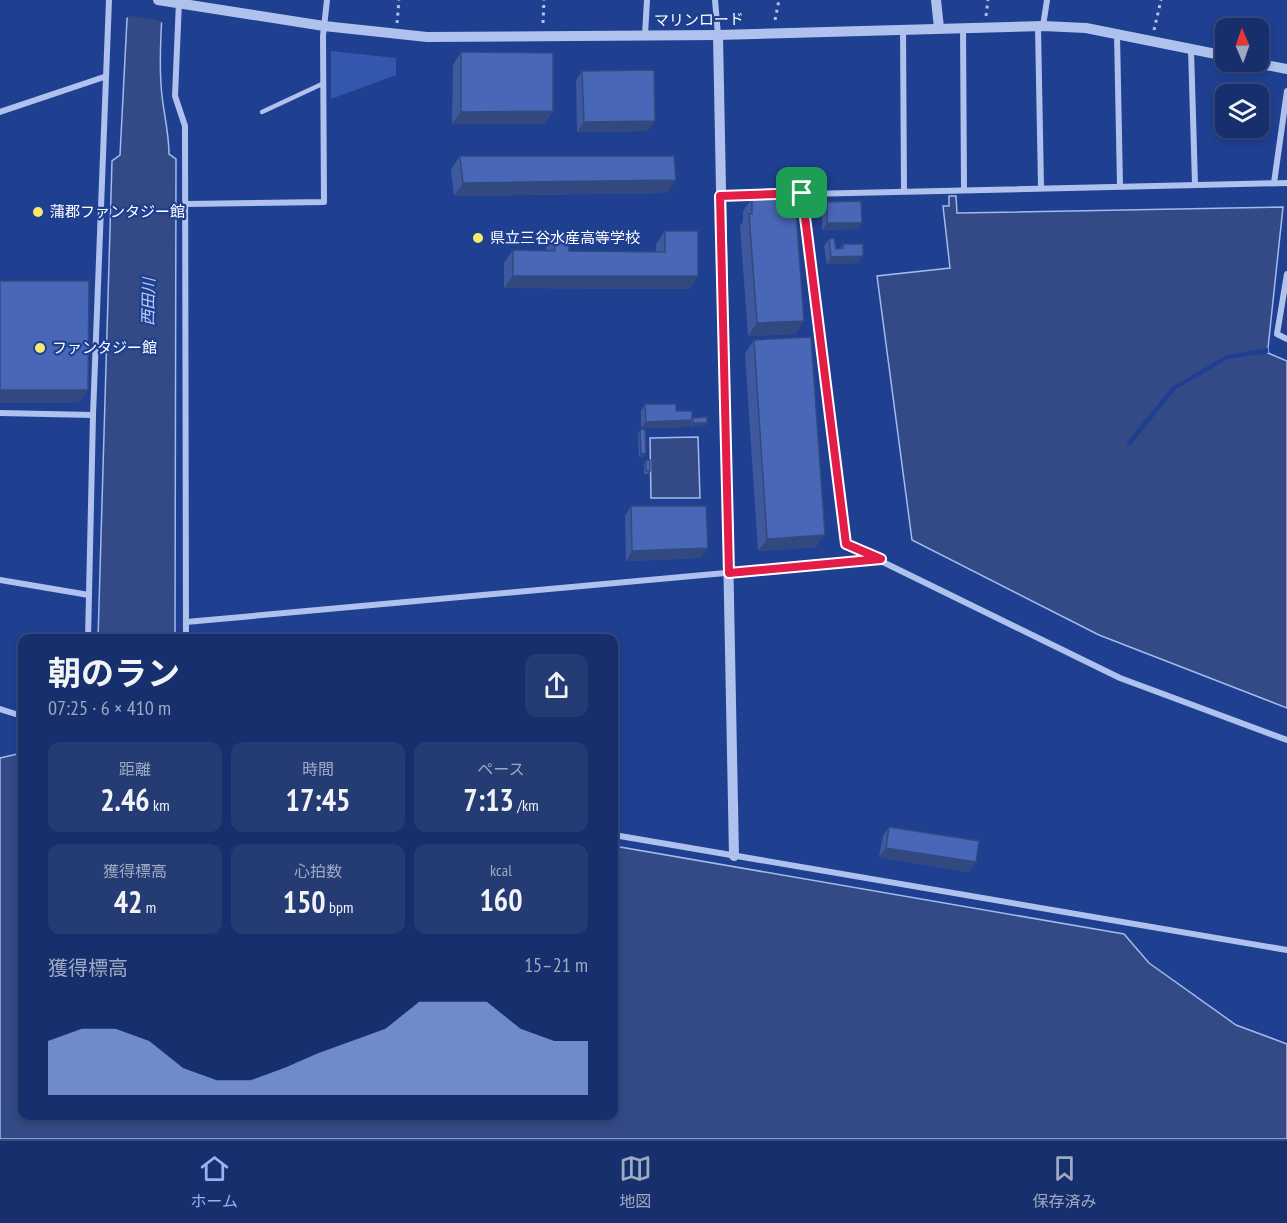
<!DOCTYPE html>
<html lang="ja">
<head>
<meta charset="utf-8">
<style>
	:root { --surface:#172f6c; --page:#243b74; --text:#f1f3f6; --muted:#9ea9c2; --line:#364a7f; --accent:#95b2f1 }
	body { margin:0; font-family:"PT Sans Narrow","Noto Sans JP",sans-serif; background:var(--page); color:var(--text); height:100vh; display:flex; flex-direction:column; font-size:22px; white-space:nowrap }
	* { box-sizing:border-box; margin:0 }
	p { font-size:20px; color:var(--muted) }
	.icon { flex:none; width:33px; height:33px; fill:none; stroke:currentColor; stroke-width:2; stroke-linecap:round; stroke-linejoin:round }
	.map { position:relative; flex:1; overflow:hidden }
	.drawer { position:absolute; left:18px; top:634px; width:600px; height:486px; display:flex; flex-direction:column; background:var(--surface); border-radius:12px; box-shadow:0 3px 9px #0003,0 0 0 2px var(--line) }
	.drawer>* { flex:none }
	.needle { width:39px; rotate:358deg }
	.fabs { position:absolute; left:1215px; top:18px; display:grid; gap:12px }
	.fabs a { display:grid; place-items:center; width:54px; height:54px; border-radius:12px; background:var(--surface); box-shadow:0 3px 9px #0003,0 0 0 2px var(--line); font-size:30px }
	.pin { position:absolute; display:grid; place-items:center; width:51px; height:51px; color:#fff; margin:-26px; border-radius:12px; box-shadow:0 3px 9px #0006 }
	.round { display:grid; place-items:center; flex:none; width:63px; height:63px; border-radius:12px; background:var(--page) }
	.overview { display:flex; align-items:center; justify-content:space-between; height:102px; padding:0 30px }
	h1 { font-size:33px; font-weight:700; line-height:45px }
	.stats { display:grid; grid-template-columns:repeat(3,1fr); gap:9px; height:102px; padding:6px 30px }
	.stats div { display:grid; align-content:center; border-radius:12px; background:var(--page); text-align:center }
	.stats b { font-size:30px; font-weight:700 }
	.stats small { font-size:16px; font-weight:400 }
	.stats p { font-size:16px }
	.chart { height:168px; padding:12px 30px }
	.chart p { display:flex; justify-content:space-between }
	.chart svg { width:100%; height:108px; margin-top:6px; fill:var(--accent); opacity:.7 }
	.menu { display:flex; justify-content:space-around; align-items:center; height:84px; border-top:2px solid var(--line); background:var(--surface); font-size:16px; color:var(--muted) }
	.menu a { display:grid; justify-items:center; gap:3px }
	.menu .selected { color:var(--accent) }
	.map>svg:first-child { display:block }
</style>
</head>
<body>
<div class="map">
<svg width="1287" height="1139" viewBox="0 0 1287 1139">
	<rect width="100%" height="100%" fill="#1f3f90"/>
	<polygon fill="#3357ad" points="331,51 396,58 396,75 331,99"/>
	<g fill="#334a86" stroke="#a2baee" stroke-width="1.5">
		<path d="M128 0H163C161 28 159 56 161 84 162 108 169 130 169 154L176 159 175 639H98L112 161 120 155Z"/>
		<polygon points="949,196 956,196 957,213 1283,207 1268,348 1268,353 1287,361 1287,708 1099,635 912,540 877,276 950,268 943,206 949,206"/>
		<polygon points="698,437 700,498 651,498 650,438"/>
		<polygon points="22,753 22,1116 614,1116 614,846 1124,934 1149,963 1236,1025 1287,1044 1287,1139 0,1139 0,758"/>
	</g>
	<g fill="#1f3f90">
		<polygon points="125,0 166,0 164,24 158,20 130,16 124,19"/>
		<polygon points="1268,348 1268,353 1228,359 1176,389 1130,446 1126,443 1172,387 1227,355"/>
	</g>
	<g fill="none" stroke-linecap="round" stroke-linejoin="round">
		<g stroke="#afc1ed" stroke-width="3" stroke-dasharray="3 4.5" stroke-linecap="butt">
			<polyline points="986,16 988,0"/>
			<polyline points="775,20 779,0"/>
			<polyline points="397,23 399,0"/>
			<polyline points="543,23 544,0"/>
			<polyline points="1154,30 1161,0"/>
		</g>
		<polyline stroke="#afc1ed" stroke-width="4.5" points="262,112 322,84"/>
		<g stroke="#afc1ed" stroke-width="6">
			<polyline points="715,0 718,35"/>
			<polyline points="179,1 175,96 185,126 186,639"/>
			<polyline points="1043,26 1047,0"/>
			<polyline points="963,27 964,188"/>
			<polyline points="1038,27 1041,187"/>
			<polyline points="903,29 904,190"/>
			<polyline points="1117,34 1120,186"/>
			<polyline points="645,35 647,0"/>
			<polyline points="1191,49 1195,184"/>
			<polyline points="0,112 104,77"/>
			<polyline points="1274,183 1287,91"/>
			<polyline points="802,193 846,544 1120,678 1287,740"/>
			<polyline points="721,196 1287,183"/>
			<polyline points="185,204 324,202 323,36 327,0"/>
			<polyline points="1287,274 1277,334 1287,339"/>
			<polyline points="0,413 93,415"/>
			<polyline points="0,580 89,595"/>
			<polyline points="186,622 880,559"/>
			<polyline points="88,639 93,415 109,0"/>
			<polyline points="0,709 22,716"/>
			<polyline points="614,835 1287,950"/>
		</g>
		<g stroke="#afc1ed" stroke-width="10">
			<polyline points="158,0 324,26 427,37 718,35 1043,26 1086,28 1226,56"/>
			<polyline points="936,0 939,28"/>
			<polyline points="718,35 734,856"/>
			<polyline points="1250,62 1287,69"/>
		</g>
	</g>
	<g fill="#3e599d">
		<polygon points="461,52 553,111 544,124 452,124 453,65"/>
		<polygon points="582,71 648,131 577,132 576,81"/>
		<polygon points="460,156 667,193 454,196 451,169"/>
		<polygon points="752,198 796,334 748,336 740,226 743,222 743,211"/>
		<polygon points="827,202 857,229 822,230 822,209"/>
		<polygon points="665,231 690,289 504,288 504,263 513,250 546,251 546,248 555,235 569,251 656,252 656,244"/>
		<polygon points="829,239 836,249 840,248 843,244 859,263 827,264 824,246"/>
		<polygon points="754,340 816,547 758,551 745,353"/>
		<polygon points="645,404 676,411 692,419 693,418 705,426 691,427 691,422 688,427 641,428 641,411"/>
		<polygon points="640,430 646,453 644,457 639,457 638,433"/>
		<polygon points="646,460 650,471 648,474 644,474 644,464"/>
		<polygon points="631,506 701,558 626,561 625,516"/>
		<polygon points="889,827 976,862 969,872 879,857 883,836"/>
	</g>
	<g fill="#324980">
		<polygon points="553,111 544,124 452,124 461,112"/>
		<polygon points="655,121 648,131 577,132 584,122"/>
		<polygon points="676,180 667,193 454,196 463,183"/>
		<polygon points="827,223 862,223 857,229 822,230"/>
		<polygon points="863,256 859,263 827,264 831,257"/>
		<polygon points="513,276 698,276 690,289 504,288"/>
		<polygon points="804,321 796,334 748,336 757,323"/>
		<polygon points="0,390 88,390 79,403 0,403"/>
		<polygon points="692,420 688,427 641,428 646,422"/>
		<polygon points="693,423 707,423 705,426 691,427"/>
		<polygon points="646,453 644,457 639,457 641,454"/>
		<polygon points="825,535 816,547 758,551 767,539"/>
		<polygon points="708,548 701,558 626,561 632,551"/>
		<polygon points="886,848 976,862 969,872 879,857"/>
	</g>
	<g fill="#4868b7" stroke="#324980" stroke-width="1.5">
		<polygon points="461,52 553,53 553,111 461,112"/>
		<polygon points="654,70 655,121 584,122 582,71"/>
		<polygon points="460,156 674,156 676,180 463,183"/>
		<polygon points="788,197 788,210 796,211 804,321 757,323 749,214 752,214 752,198"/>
		<polygon points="861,201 862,223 827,223 827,202"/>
		<polygon points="665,231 698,231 698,276 513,276 513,250 555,251 555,235 569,235 569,251 665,252"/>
		<polygon points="834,238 836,249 843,248 843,244 863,244 863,256 831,257 829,239"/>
		<polygon points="0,281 89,281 88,390 0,390"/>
		<polygon points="811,337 825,535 767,539 754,340"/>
		<polygon points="645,404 676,404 676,411 692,411 692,420 646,422"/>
		<polygon points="707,417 707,423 693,423 693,418"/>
		<polygon points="645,429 646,453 641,454 640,430"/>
		<rect x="646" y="460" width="4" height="11"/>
		<polygon points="631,506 706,506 708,548 632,551"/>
		<polygon points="889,827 979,841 976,862 886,848"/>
	</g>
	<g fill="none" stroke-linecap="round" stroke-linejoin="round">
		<g stroke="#fff" stroke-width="12">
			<polygon id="route" points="802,193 846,544 881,559 729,573 720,196"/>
		</g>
		<use href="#route" stroke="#e11d48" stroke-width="8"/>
	</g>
	<g fill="#fbe86f" stroke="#1f3f90" stroke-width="2">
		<circle cx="38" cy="212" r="6"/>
		<circle cx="478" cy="238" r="6"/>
		<circle cx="40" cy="348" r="6"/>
	</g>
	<g text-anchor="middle" stroke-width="4.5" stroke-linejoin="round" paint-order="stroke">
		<g font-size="15" fill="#fff" stroke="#1f3f90">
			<text transform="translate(699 20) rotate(-1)" y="5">マリンロード</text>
		</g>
		<g font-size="15" fill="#fff" stroke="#1f3f90" text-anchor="start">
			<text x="50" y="217">蒲郡ファンタジー館</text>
			<text x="490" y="243">県立三谷水産高等学校</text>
			<text x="52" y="353">ファンタジー館</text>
		</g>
		<g font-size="16" font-style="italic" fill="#bbccf4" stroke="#1f3f90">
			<text transform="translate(148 302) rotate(-89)" y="6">西田川</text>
		</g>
	</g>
</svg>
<div class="fabs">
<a><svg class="needle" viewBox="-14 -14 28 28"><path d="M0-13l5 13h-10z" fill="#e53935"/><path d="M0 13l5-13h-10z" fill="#9ea9c2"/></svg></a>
<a><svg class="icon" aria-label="layers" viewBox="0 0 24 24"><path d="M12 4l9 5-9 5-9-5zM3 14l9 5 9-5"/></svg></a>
</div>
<div class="pin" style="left:802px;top:193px;background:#1e9e55"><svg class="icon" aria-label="arrive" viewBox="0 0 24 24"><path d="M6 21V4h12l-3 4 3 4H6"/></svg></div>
<section class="drawer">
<div class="overview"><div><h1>朝のラン</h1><p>07:25 · 6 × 410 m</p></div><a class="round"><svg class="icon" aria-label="share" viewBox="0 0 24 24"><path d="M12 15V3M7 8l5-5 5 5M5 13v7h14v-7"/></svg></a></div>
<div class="stats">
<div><p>距離</p><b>2.46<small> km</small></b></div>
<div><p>時間</p><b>17:45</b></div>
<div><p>ペース</p><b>7:13<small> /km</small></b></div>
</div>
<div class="stats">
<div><p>獲得標高</p><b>42<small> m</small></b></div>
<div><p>心拍数</p><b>150<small> bpm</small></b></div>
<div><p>kcal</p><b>160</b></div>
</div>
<div class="chart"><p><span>獲得標高</span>15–21 m</p>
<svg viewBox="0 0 160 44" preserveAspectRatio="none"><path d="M0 44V22L10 17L20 17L30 22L40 33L50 38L60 38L70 33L80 27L90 22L100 17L110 6L120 6L130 6L140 17L150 22L160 22V44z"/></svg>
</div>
</section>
</div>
<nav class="menu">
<a class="selected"><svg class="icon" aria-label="home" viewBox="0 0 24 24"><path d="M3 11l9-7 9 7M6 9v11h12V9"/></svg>ホーム</a>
<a><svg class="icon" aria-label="map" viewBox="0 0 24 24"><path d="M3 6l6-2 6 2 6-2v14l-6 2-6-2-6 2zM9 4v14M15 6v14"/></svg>地図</a>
<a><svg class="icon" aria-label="saved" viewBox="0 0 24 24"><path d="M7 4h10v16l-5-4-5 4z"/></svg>保存済み</a>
</nav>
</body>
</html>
